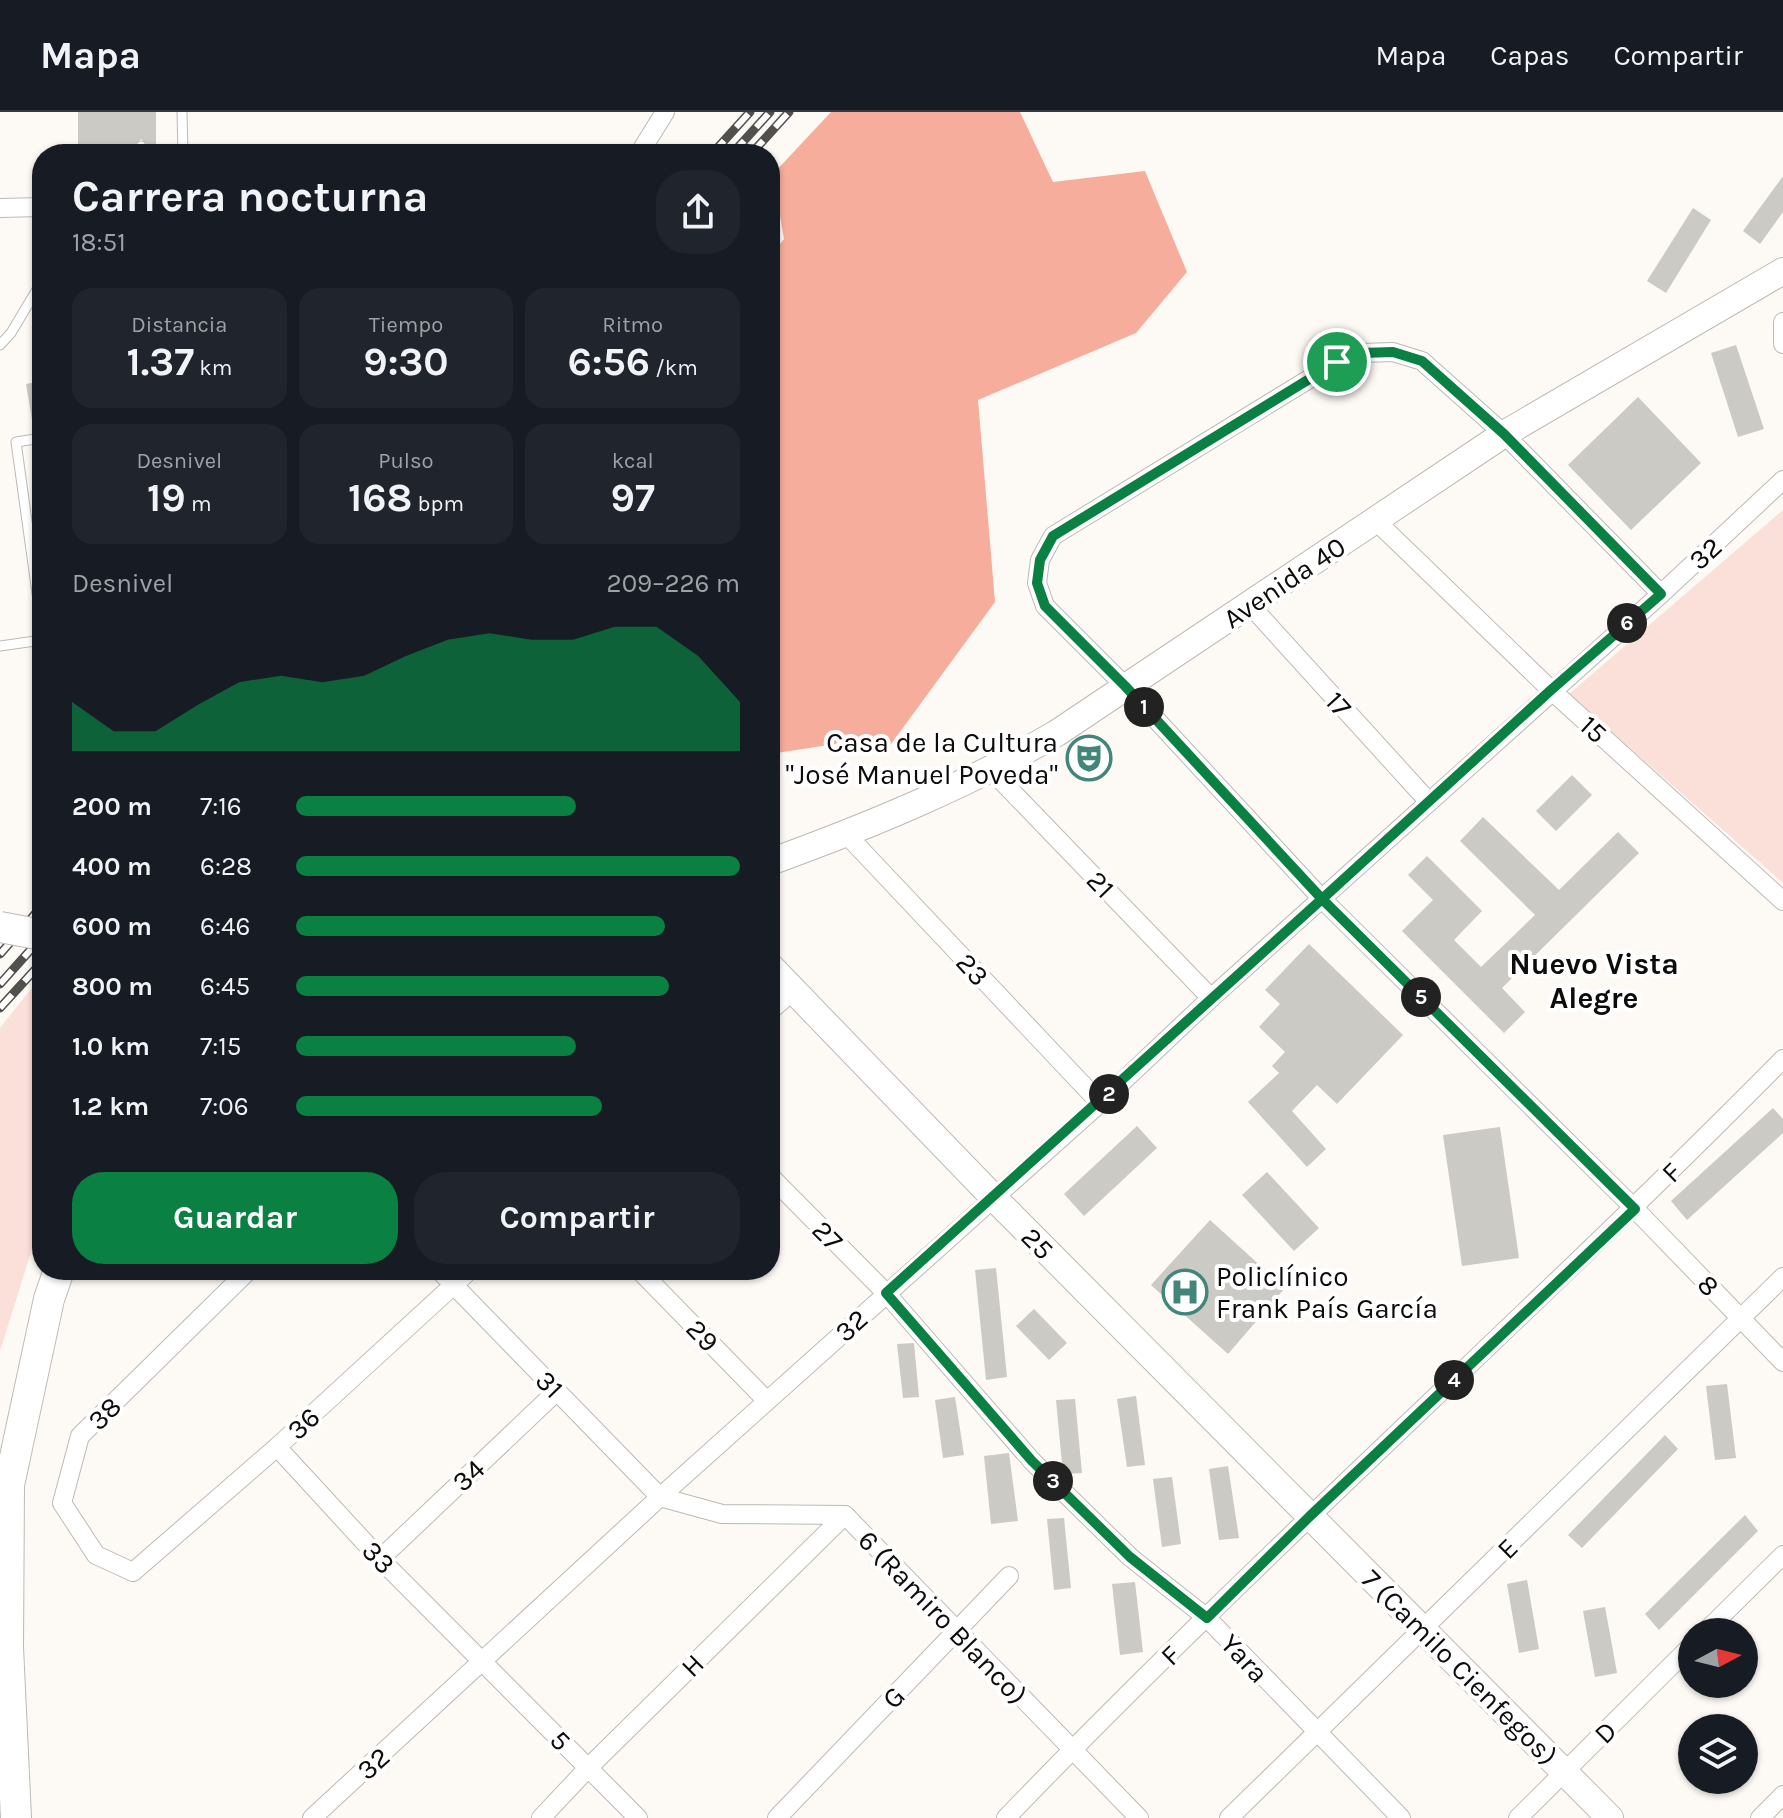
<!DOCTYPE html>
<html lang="es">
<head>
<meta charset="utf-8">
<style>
	:root { --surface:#171b24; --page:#20242c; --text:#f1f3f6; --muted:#9ea1a6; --line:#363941; --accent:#0b8043 }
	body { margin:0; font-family:Karla,sans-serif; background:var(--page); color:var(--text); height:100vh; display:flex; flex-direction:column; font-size:30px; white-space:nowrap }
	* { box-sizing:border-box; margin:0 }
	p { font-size:26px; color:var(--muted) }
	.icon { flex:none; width:44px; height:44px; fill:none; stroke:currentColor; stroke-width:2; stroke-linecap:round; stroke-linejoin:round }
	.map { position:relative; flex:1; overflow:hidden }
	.panel { position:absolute; left:32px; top:32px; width:748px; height:1136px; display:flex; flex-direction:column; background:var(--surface); border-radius:32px; box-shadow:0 2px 6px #0004 }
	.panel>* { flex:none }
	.needle { width:52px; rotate:83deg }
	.tools { position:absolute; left:1678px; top:1506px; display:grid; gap:16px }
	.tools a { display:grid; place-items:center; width:80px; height:80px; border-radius:50%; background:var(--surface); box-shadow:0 2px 6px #0004; font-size:40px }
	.pin { position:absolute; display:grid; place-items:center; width:68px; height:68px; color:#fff; margin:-34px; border:4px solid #fff; border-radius:50%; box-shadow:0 2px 8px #0007 }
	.km { position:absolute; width:40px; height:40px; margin:-20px; border-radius:50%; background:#222; color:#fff; font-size:22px; line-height:40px; text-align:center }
	.round { display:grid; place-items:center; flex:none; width:84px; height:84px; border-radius:32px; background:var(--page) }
	.head { display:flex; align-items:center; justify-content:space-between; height:136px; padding:0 40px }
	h1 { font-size:44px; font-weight:700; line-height:60px }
	.stats { display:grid; grid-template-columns:repeat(3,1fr); gap:12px; height:136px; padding:8px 40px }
	.stats div { display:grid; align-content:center; border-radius:20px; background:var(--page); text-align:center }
	.stats b { font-size:40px; font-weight:700 }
	.stats small { font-size:22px; font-weight:400 }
	.stats p { font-size:22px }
	.chart { height:224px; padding:16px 40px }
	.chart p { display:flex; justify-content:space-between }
	.chart svg { width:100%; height:144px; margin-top:8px; fill:var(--accent); opacity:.7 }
	.primary-button { display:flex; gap:16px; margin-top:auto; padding:16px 40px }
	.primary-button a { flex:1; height:92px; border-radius:32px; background:var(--accent); color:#fff; font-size:32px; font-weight:700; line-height:92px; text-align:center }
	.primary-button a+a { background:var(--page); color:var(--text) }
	ul { padding:0 40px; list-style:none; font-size:26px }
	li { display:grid; grid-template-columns:128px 96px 1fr; align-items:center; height:60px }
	li i { height:20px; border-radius:10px; background:var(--accent) }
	header { display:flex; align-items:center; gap:48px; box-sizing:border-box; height:112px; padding:0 40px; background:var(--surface); border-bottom:2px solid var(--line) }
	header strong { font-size:38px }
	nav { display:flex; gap:44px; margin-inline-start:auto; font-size:28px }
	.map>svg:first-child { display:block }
</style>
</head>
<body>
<header>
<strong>Mapa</strong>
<nav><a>Mapa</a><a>Capas</a><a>Compartir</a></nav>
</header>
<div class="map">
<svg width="1783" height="1706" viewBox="0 0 1783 1706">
	<rect width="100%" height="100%" fill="#fdf9f5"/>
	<g fill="#fbe0d9">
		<polygon points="1783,398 1783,771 1569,582"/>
		<polygon points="42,863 42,1105 0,1239 0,916"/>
	</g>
	<polygon fill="#f6ad9b" points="831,0 1020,0 1053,70 1145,59 1187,160 1136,221 978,288 995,490 886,639 855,629 770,642 770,278 774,270 770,260 770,144 784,127 773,62"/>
	<g fill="#cbcac5">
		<polygon points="78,0 156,0 156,34 148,34 141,27 133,34 78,34"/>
		<polygon points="1783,64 1783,100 1760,132 1743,119"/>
		<polygon points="1693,96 1711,108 1666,181 1647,169"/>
		<polygon points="1736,233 1764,317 1738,325 1711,241"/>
		<polygon points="42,269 42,319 34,320 26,272"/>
		<polygon points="1638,285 1701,351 1631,418 1568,353"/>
		<polygon points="1572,663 1592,683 1556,719 1536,699"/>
		<polygon points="1483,705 1559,778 1618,720 1639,741 1502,876 1525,900 1504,921 1402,819 1433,788 1408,763 1427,744 1482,799 1454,828 1481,855 1535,803 1460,729"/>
		<polygon points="1309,832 1403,923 1337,992 1317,973 1292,999 1326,1037 1307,1055 1248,990 1279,961 1272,954 1285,940 1259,915 1280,892 1265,878"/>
		<polygon points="1773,996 1783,1007 1783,1021 1687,1108 1671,1089"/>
		<polygon points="1137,1014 1157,1036 1084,1104 1064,1082"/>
		<polygon points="1500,1015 1519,1146 1462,1154 1443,1023"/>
		<polygon points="1267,1060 1319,1116 1294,1139 1242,1083"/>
		<polygon points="1210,1108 1285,1176 1228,1242 1151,1173"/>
		<polygon points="996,1156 1007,1265 986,1268 975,1158"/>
		<polygon points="1034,1197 1067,1231 1049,1248 1016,1214"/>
		<polygon points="914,1231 919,1285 903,1286 897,1232"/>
		<polygon points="1727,1272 1736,1346 1715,1348 1706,1274"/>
		<polygon points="1136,1284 1145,1353 1127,1355 1117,1287"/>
		<polygon points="955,1285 964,1343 943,1346 935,1288"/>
		<polygon points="1075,1287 1082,1361 1063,1362 1056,1288"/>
		<polygon points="1665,1323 1678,1337 1582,1436 1568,1423"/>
		<polygon points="1009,1341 1018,1409 991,1412 984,1344"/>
		<polygon points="1228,1354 1239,1426 1219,1428 1209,1357"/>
		<polygon points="1172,1365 1181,1432 1162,1435 1153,1367"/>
		<polygon points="1745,1403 1758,1419 1659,1518 1645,1502"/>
		<polygon points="1064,1406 1071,1476 1054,1478 1047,1407"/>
		<polygon points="1527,1468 1539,1537 1519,1541 1507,1472"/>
		<polygon points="1135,1470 1143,1540 1120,1543 1112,1472"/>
		<polygon points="1605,1495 1617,1561 1595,1565 1583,1499"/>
	</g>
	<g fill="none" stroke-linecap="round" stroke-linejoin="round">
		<g stroke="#bdbab6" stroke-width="11">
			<g id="lane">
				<polyline points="182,0 183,42"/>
				<polyline points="140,42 141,34"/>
				<polyline points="0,233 11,221 42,169"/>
				<polyline points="42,326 16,330 42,517"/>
				<polyline points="0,534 42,528"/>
			</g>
		</g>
		<g stroke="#bdbab6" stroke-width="20">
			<g id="street">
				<polyline points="639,42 665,0"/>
				<polyline points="0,96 42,95"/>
				<polyline points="1783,210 1783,232"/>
				<polyline points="1375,408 1551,578 1783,789"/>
				<polyline points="1661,482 1504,322 1422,249 1393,240 1362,241 1337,250 1053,424 1040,448 1037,471 1045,494 1125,574 1322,787 1635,1097 1783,1250"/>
				<polyline points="1250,493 1429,690"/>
				<polyline points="992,659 1211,886"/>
				<polyline points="846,722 1100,991"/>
				<polyline points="770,899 794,878"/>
				<polyline points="770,1064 886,1181 1032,1349 1130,1445 1207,1506 1401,1706"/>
				<polyline points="249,1158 80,1324 62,1391 96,1443 133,1460 277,1335 470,1158"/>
				<polyline points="439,1158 660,1385 722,1402 845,1403 1139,1706"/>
				<polyline points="639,1158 767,1289"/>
				<polyline points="277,1335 380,1447 638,1706"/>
				<polyline points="380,1447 557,1279"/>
				<polyline points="1705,1520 1783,1443"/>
				<polyline points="312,1706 660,1385 1100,991 1211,886 1661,482 1783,368"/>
				<polyline points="541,1706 589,1655 845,1403"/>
				<polyline points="777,1706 1009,1464"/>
				<path d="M1006 1706C1257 1445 1528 1205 1783 947"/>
				<polyline points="1229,1706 1783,1165"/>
				<polyline points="1518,1706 1692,1533"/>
				<polyline points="1760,1706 1783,1683"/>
			</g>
		</g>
		<g stroke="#bdbab6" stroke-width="28">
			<g id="secondary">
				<path d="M770 750C869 714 966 674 1057 621L1504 322 1783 159"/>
				<polyline points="770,854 994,1086 1610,1706"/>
			</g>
		</g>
		<g stroke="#bdbab6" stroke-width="32">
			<polyline id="primary" points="16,1706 8,1535 9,1373 49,1187 59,1158"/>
		</g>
		<use href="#lane" stroke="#fff" stroke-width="9"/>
		<use href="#street" stroke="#fff" stroke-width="18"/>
		<use href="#secondary" stroke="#fff" stroke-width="26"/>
		<use href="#primary" stroke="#fff" stroke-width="30"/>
		<g stroke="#52504d" stroke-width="9">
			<g id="rail">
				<polyline points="712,42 750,0"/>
				<polyline points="732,42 770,0"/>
				<polyline points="751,42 789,0"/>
				<polyline points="0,842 42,794"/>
				<polyline points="0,872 42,825"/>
				<polyline points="0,896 42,850"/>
			</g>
		</g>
		<use href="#rail" stroke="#fff" stroke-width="6" stroke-dasharray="18" stroke-linecap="butt"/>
		<g stroke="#bdbab6" stroke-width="32" stroke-linecap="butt">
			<polyline id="primary-bridge" points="0,815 42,823"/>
		</g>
		<use href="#primary-bridge" stroke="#fff" stroke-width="30"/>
	</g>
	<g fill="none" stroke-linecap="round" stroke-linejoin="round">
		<g stroke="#fff" stroke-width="16">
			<polyline id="route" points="1337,250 1053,424 1040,448 1037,471 1045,494 1125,574 1322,787 886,1181 1032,1349 1130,1445 1207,1506 1309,1405 1635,1097 1322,787 1551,578 1661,482 1504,322 1422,249 1393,240 1362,241 1337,250"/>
		</g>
		<use href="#route" stroke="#0b8043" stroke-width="10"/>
	</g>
	<defs>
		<g id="theatre-ring" transform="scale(2.3)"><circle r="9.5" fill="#fff" stroke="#42867a" stroke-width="1.5"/><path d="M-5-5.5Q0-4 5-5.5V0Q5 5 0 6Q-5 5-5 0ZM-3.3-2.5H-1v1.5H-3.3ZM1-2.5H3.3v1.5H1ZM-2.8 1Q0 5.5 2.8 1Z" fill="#42867a"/></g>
		<g id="hospital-ring" transform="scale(2.3)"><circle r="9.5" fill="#fff" stroke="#42867a" stroke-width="1.5"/><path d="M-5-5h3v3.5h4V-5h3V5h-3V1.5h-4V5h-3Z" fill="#42867a"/></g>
	</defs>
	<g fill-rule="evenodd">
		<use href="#theatre-ring" x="1089" y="646"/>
		<use href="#hospital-ring" x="1185" y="1180"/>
	</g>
	<g text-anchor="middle" stroke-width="8" stroke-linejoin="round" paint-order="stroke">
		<g font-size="28" fill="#0d0c0a" stroke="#fff">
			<text transform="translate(1705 441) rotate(-43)" y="10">32</text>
			<text transform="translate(1284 470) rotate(-34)" y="10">Avenida 40</text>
			<text transform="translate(1339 592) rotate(48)" y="10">17</text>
			<text transform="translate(1594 617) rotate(42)" y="10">15</text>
			<text transform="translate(1101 772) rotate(46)" y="10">21</text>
			<text transform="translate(973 857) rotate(47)" y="10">23</text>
			<text transform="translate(1671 1060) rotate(-45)" y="10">F</text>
			<text transform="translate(828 1123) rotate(45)" y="10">27</text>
			<text transform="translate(1038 1131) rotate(45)" y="10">25</text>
			<text transform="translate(1709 1173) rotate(46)" y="10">8</text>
			<text transform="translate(851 1213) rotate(-42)" y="10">32</text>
			<text transform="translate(703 1223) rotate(46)" y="10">29</text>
			<text transform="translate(550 1272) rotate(46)" y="10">31</text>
			<text transform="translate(104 1301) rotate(-45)" y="10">38</text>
			<text transform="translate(303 1311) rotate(-43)" y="10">36</text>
			<text transform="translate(468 1363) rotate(-43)" y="10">34</text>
			<text transform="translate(1507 1436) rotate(-45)" y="10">E</text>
			<text transform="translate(379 1445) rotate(46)" y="10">33</text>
			<text transform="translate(943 1505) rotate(46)" y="10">6 (Ramiro Blanco)</text>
			<text transform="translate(1170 1543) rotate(-44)" y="10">F</text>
			<text transform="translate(1245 1546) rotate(47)" y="10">Yara</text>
			<text transform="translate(692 1553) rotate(-45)" y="10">H</text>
			<text transform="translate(1460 1555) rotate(45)" y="10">7 (Camilo Cienfegos)</text>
			<text transform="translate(893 1585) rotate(-46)" y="10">G</text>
			<text transform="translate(1605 1620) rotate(-45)" y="10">D</text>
			<text transform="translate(561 1628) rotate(45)" y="10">5</text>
			<text transform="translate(373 1651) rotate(-42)" y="10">32</text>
		</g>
		<g font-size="28" fill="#0d0c0a" stroke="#fff" text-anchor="end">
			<text x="1058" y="640">Casa de la Cultura<tspan x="1058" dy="32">"José Manuel Poveda"</tspan></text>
			<text x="1216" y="1174" text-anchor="start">Policlínico<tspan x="1216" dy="32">Frank País García</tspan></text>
		</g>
		<g font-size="30" font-weight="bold" fill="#0d0c0a" stroke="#fff">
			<text x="1594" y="862">Nuevo Vista<tspan x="1594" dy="34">Alegre</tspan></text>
		</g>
	</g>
</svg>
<div class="tools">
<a><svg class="needle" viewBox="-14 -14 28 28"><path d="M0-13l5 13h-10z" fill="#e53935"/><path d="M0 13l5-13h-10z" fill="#9ea1a6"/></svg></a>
<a><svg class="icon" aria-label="layers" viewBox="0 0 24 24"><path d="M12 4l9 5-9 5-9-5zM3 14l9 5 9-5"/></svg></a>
</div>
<div class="pin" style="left:1337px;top:250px;background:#1e9e55"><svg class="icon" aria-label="arrive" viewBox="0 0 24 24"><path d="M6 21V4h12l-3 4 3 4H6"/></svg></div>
<b class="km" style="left:1144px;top:595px">1</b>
<b class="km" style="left:1109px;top:982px">2</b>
<b class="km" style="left:1053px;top:1369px">3</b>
<b class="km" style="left:1454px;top:1268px">4</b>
<b class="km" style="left:1421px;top:885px">5</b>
<b class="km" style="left:1627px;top:511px">6</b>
<section class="panel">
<div class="head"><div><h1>Carrera nocturna</h1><p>18:51</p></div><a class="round"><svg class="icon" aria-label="share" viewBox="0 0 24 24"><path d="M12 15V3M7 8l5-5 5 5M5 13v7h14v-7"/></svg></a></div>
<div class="stats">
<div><p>Distancia</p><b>1.37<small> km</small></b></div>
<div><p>Tiempo</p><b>9:30</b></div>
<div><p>Ritmo</p><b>6:56<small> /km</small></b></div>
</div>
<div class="stats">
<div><p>Desnivel</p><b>19<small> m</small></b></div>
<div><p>Pulso</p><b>168<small> bpm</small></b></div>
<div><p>kcal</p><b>97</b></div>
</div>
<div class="chart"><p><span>Desnivel</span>209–226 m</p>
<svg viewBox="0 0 160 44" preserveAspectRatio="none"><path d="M0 44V29L10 38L20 38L30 30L40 23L50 21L60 23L70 21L80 15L90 10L100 8L110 10L120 10L130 6L140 6L150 15L160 29V44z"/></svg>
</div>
<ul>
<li><b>200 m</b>7:16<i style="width:63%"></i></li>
<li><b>400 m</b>6:28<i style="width:100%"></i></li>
<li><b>600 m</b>6:46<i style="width:83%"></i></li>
<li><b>800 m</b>6:45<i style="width:84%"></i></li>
<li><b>1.0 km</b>7:15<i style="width:63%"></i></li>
<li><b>1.2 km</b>7:06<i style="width:69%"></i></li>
</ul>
<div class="primary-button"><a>Guardar</a><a>Compartir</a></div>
</section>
</div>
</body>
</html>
